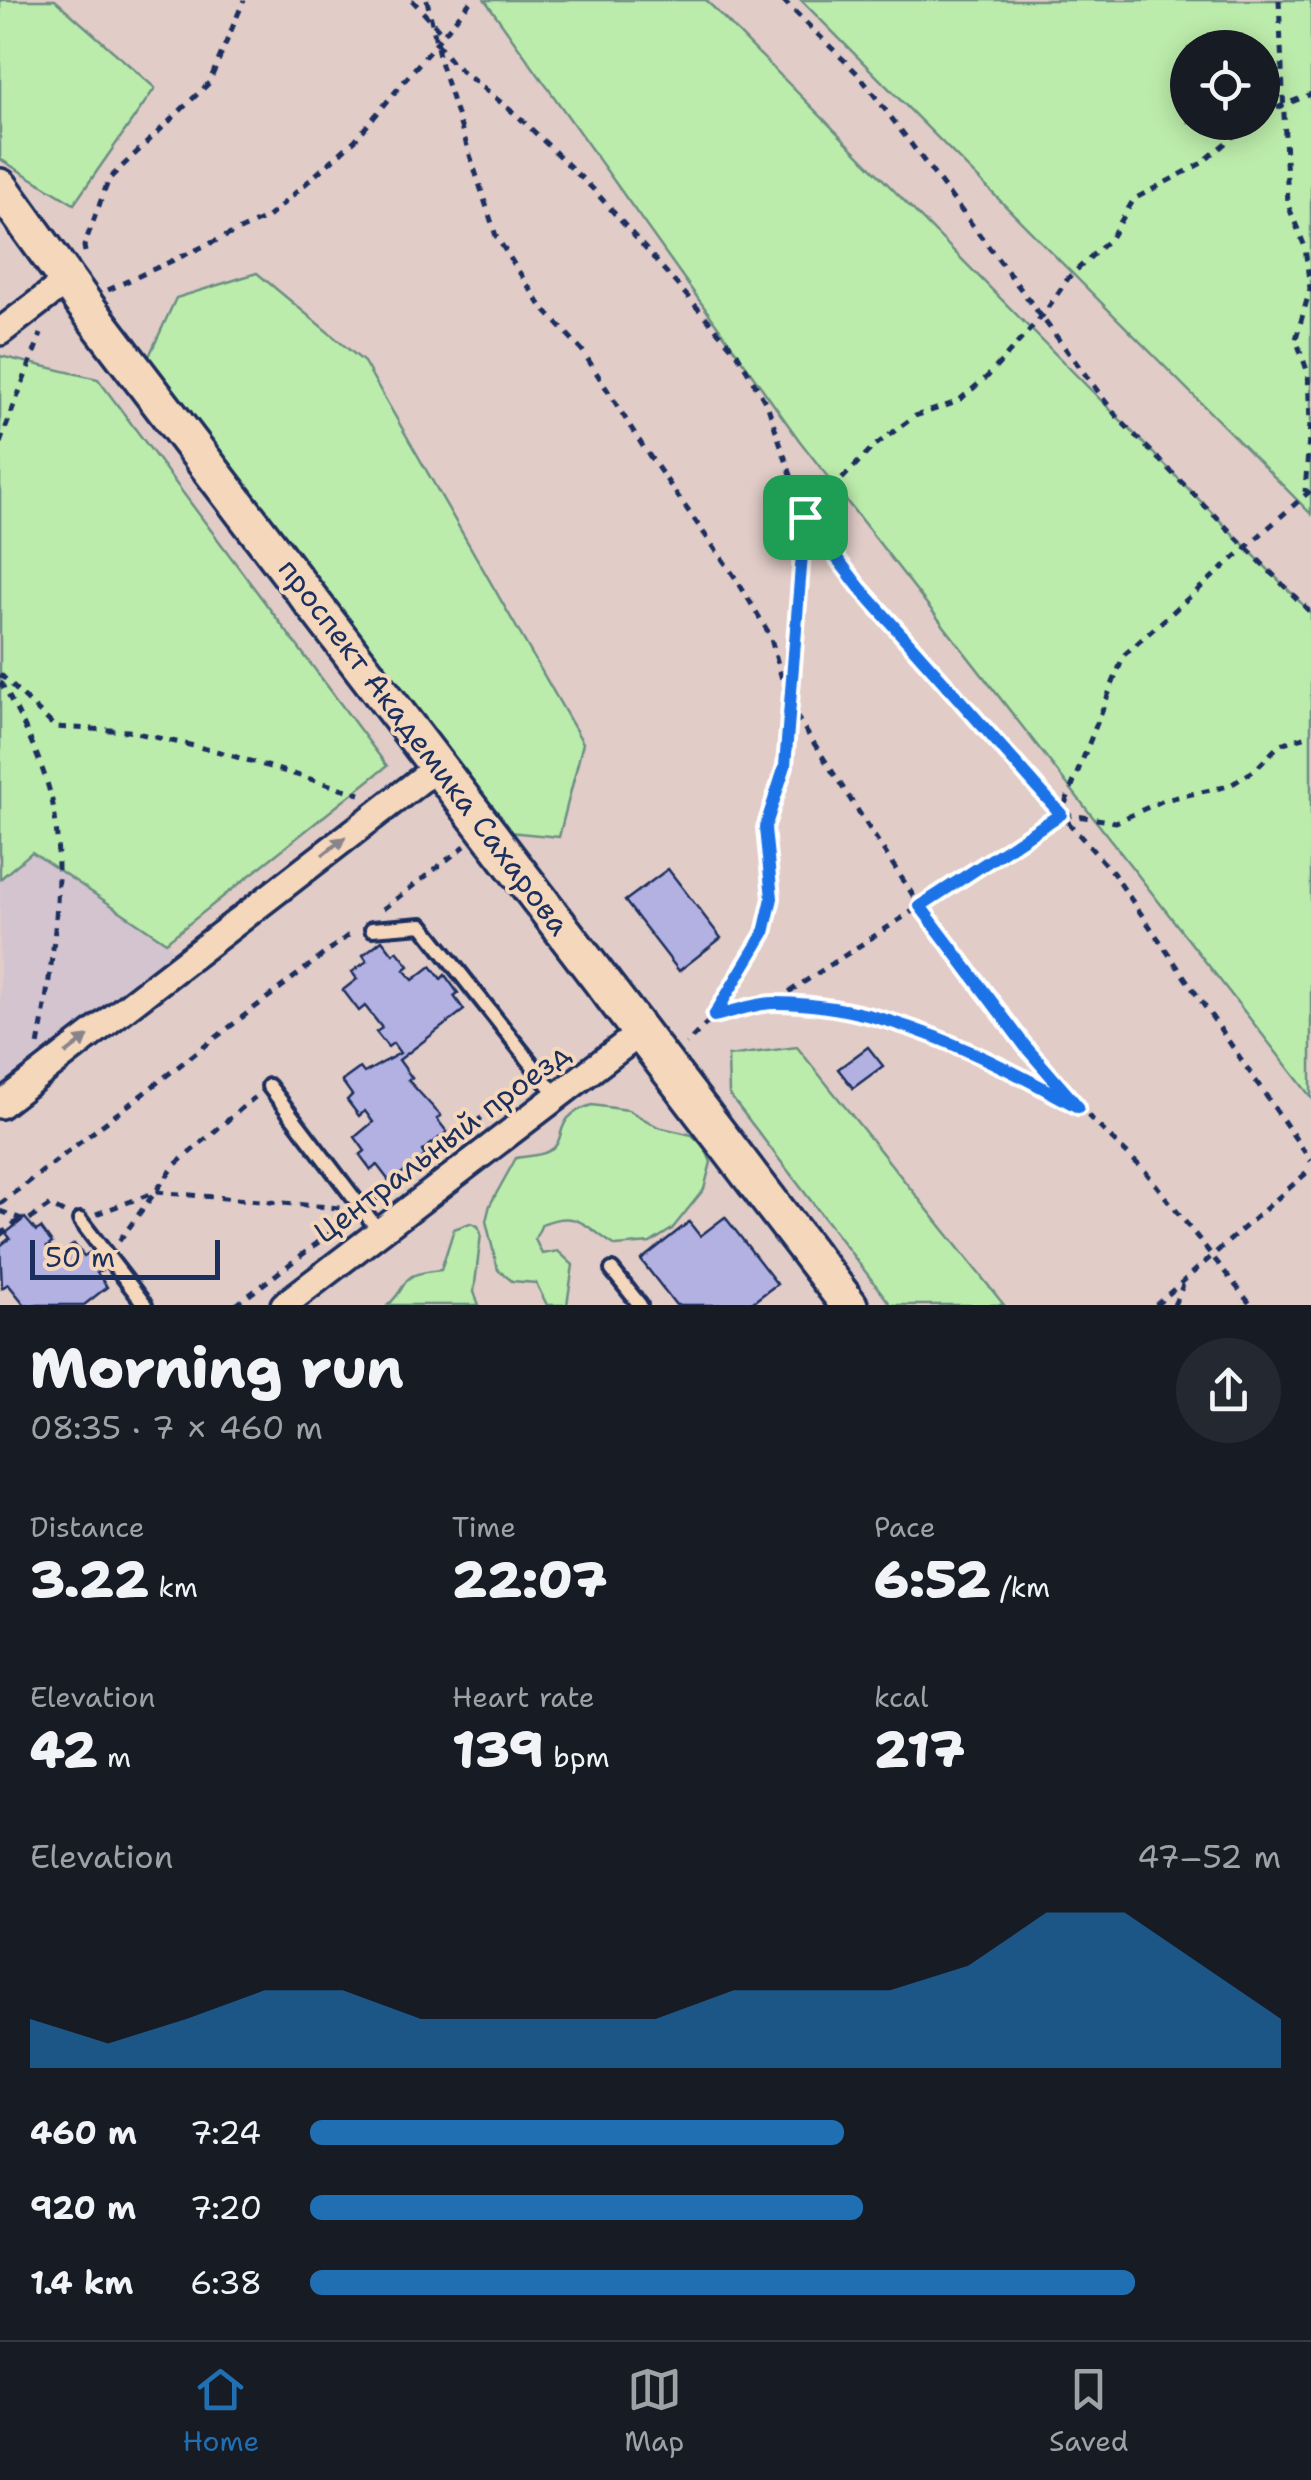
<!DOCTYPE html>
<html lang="en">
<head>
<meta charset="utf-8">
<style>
	:root { --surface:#171b24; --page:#242831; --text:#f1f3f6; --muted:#9ea1a6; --line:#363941; --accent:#1f6fb2 }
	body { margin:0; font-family:"Shantell Sans",sans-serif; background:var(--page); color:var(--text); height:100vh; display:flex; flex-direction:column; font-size:38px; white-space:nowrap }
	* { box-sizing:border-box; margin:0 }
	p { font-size:32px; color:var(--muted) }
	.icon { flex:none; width:55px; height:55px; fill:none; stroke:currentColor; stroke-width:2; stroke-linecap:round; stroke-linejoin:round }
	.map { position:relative; height:1305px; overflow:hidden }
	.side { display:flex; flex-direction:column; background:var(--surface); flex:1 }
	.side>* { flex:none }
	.fabs { position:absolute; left:1170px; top:30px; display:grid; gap:20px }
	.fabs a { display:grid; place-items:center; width:110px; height:110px; border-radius:50%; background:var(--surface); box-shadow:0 5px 25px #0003; font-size:50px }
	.scale { position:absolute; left:30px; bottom:25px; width:190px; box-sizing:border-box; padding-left:10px; border:5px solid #1b2f5e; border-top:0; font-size:28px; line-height:35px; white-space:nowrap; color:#1b2f5e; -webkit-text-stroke:8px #f5d7bb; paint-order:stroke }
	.pin { position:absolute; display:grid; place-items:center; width:85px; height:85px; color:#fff; margin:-42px; border-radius:20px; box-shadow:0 5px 15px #0006 }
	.round { display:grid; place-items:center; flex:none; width:105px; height:105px; border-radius:52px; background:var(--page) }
	.overview { display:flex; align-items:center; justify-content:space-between; height:170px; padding:0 30px }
	h1 { font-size:55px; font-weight:800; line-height:75px }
	.stats { display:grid; grid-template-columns:repeat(3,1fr); gap:15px; height:170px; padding:10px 30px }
	.stats div { display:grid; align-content:center }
	.stats b { font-size:50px; font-weight:800 }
	.stats small { font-size:28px; font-weight:400 }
	.stats p { font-size:28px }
	.chart { height:280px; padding:20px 30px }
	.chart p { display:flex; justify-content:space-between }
	.chart svg { width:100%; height:180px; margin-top:10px; fill:var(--accent); opacity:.7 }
	ul { padding:0 30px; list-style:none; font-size:32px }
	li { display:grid; grid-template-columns:160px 120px 1fr; align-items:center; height:75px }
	li i { height:25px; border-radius:12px; background:var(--accent) }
	.dock { display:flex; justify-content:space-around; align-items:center; height:140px; border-top:2px solid var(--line); background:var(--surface); font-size:28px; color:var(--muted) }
	.dock a { display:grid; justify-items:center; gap:5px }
	.dock .on { color:var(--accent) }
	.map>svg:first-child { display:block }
</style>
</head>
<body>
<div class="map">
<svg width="1311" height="1305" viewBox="0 0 1311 1305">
	<rect width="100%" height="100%" fill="#e1ccc7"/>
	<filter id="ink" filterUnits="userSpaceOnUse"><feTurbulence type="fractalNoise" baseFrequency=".01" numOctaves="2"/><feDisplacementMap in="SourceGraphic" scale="20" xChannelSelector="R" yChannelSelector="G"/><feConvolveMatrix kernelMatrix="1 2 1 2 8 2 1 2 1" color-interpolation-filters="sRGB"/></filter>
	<g filter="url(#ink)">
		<polygon fill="#d3c4cf" points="32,852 166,942 193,974 0,1122 0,879"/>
		<g fill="#bcecab" stroke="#6c8e84" stroke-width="2.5" fill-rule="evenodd">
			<polygon points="0,0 55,0 155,88 74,204 0,159"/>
			<polygon points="485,0 706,0 1311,613 1311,1097 799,440"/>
			<path d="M801 0H1311V514ZM1188 48H1262V122H1188Z"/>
			<polygon points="257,273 364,362 583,743 559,837 499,831 144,367 176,298"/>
			<polygon points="0,356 98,379 387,766 166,942 32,852 0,879"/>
			<polygon points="797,1047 1004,1305 891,1305 729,1094 728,1056"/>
			<path d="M592 1105 628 1110 658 1127 692 1135 704 1146 711 1162 704 1189 672 1229 650 1243 616 1246C588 1230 580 1208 542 1224L535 1239 542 1254 558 1251 573 1265 567 1305H547L536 1283 512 1281 498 1270 486 1221 490 1205 516 1158C526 1156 541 1156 549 1151 569 1141 550 1117 592 1105Z"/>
			<path d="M470 1223 478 1226 481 1234 474 1292 479 1305H388C414 1281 394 1275 441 1270L454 1229Z"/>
		</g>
		<g fill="#b3b1e2" stroke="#1b2f5e" stroke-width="2.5">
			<polygon points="668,869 721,938 679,971 625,901"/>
			<polygon points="382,940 393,954 397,951 409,966 404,970 413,980 431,966 441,979 445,975 458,993 454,996 464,1010 399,1060 412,1078 408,1080 441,1116 437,1119 447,1132 422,1151 425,1156 390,1182 377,1165 371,1170 360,1155 365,1151 355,1137 373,1122 365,1111 359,1116 347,1100 352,1095 342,1081 360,1068 364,1073 400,1053 393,1043 388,1047 376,1032 382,1028 365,1006 359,1011 343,990 357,979 352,972 367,961 363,955"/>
			<polygon points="868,1047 883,1066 853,1088 838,1069"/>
			<polygon points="725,1217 777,1284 753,1302 755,1305 676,1305 641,1260 689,1222 700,1236"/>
			<polygon points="25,1218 36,1231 41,1228 52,1243 47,1247 56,1258 74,1244 84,1256 89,1253 102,1270 97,1273 107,1287 84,1305 25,1305 8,1284 2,1288 0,1246 10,1238 6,1233"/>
		</g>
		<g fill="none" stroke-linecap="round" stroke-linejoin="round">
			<g stroke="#1b2f5e" stroke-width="20">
				<g id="lane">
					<polyline points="372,929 422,925 557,1096"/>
					<polyline points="269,1086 379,1231"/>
					<polyline points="80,1220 145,1305"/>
					<polyline points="612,1270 640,1305"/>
				</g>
			</g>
			<g stroke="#1b2f5e" stroke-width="32">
				<g id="street">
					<polyline points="0,332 68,280"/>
					<polyline points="0,1105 440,765"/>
					<polyline points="284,1305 640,1033"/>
				</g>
			</g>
			<g stroke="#1b2f5e" stroke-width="42">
				<polyline id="secondary" points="0,187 85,305 849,1305"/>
			</g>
			<g stroke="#1b2f5e" stroke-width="5" stroke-dasharray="8 8" stroke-linecap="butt">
				<polyline points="412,0 442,33"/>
				<polyline points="427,0 441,65 496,236 541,306 582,350 644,448 737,580 770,635 789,705 920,906 1025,1045 1079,1107 1145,1171 1251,1305"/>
				<polyline points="783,0 859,75 1118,418 1311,613"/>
				<polyline points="1279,0 1288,205 1305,247 1310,289 1296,339 1308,373 1310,424 1305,492"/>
				<polyline points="437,43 453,64 519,117 594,190 737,353 768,407 805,517 785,766 765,828 771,898 764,933 714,1016 686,1044"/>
				<polyline points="1262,114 1311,94"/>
				<polyline points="1250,122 1202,163 1134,199 1111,238 1069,277 1043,315 988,376 957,402 915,416 873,447 805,517 860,587 1113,873 1311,1161"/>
				<polyline points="85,252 84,246 109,179 209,83 244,0"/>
				<polyline points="108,290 268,217 355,140 472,0"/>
				<polyline points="0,443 41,334"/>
				<polyline points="0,674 55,727 128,731 220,752 360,794"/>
				<path d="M0 682C20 712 51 780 55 817 64 890 51 974 38 1046"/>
				<polyline points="1064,814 1116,822 1164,800 1229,786 1255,770 1280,744 1311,735"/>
				<polyline points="383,909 465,846"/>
				<polyline points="773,1003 870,1015 986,1056 1076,1106"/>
				<polyline points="714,1016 772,1003 1061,814 1124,655 1311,490"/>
				<polyline points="374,1201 528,1082"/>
				<polyline points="0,1204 354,931"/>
				<polyline points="0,1211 27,1221 50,1205 67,1214"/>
				<polyline points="96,1214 156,1192 340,1208"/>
				<polyline points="0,1235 21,1218"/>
				<polyline points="119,1241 176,1164 255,1097"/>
				<polyline points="236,1305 349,1219"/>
				<polyline points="1156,1305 1311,1169"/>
				<polyline points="1174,1305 1183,1285"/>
			</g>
			<use href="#lane" stroke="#f5d7bb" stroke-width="12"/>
			<use href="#street" stroke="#f5d7bb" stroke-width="25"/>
			<use href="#secondary" stroke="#f5d7bb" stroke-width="35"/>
		</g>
		<defs><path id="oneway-solid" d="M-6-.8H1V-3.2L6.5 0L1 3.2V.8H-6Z" transform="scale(2.5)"/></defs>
		<g fill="#88838c">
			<use href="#oneway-solid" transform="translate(334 846) rotate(-38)"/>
			<use href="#oneway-solid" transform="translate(77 1045) rotate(-38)"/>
		</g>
	</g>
	<g fill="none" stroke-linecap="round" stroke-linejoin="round" filter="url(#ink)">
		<g stroke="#fff" stroke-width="20">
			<path id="route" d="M805 517 860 588 1061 814 920 906 1025 1046 1078 1107C985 1056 884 1003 774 1003 755 1003 733 1012 714 1016L764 933 772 898 765 828 785 766Z"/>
		</g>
		<use href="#route" stroke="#1a73e8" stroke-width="12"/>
	</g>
	<g text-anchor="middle" stroke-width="8" stroke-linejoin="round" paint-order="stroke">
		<g font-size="30" fill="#1b2f5e" stroke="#f5d7bb">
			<text transform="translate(424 747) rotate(53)" y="10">проспект Академика Сахарова</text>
			<text transform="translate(442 1143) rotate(-37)" y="10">Центральный проезд</text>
		</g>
	</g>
</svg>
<div class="fabs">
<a><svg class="icon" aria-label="locate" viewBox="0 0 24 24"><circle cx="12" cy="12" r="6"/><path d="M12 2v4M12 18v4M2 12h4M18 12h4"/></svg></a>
</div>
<div class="scale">50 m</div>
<div class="pin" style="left:805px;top:517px;background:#1e9e55"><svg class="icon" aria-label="arrive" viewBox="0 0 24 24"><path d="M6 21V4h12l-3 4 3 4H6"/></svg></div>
</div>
<section class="side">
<div class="overview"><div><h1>Morning run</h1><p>08:35 · 7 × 460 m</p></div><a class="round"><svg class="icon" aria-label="share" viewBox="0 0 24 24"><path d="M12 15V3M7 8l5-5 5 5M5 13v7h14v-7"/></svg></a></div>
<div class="stats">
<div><p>Distance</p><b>3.22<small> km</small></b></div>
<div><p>Time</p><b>22:07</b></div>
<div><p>Pace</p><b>6:52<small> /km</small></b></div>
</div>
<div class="stats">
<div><p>Elevation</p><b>42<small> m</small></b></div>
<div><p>Heart rate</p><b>139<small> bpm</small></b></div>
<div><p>kcal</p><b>217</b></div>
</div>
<div class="chart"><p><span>Elevation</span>47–52 m</p>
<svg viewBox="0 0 160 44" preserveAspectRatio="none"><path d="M0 44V32L10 38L20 32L30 25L40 25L50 32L60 32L70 32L80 32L90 25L100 25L110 25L120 19L130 6L140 6L150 19L160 32V44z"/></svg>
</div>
<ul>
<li><b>460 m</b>7:24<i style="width:55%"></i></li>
<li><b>920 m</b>7:20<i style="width:57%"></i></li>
<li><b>1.4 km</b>6:38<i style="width:85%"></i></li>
</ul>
</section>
<nav class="dock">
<a class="on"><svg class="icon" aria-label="home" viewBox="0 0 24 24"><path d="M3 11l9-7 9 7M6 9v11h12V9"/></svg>Home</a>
<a><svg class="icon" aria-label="map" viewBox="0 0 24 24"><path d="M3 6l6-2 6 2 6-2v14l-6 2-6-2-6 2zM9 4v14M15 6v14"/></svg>Map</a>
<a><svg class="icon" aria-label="saved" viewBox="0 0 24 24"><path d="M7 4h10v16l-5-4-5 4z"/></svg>Saved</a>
</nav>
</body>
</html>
